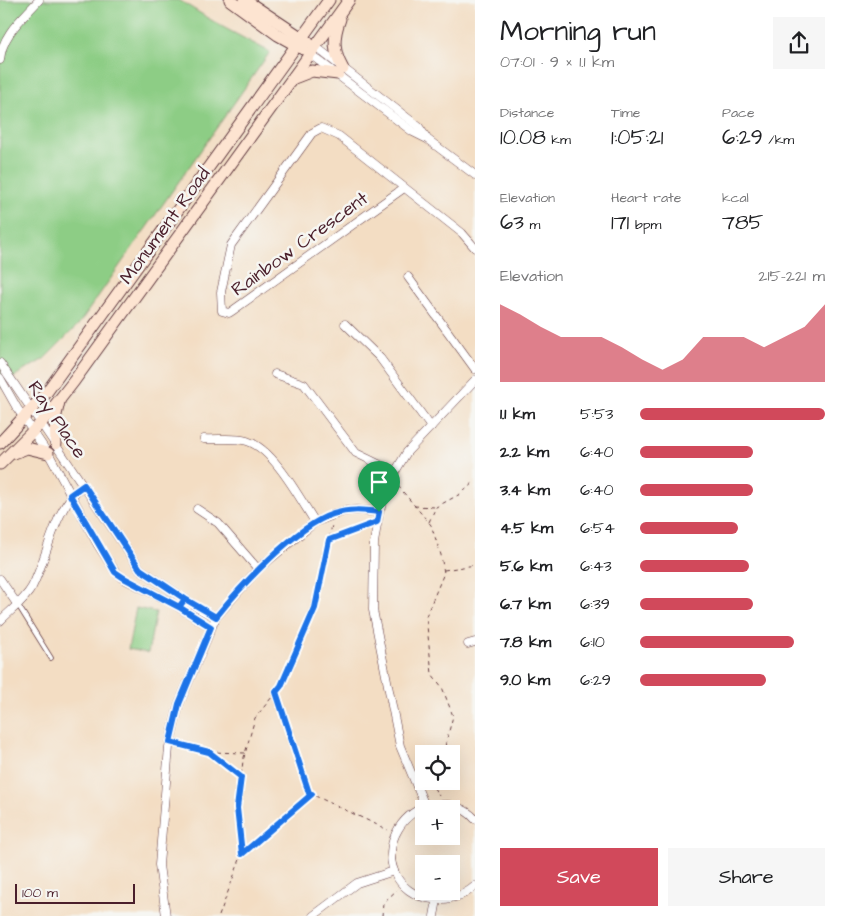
<!DOCTYPE html>
<html lang="en">
<head>
<meta charset="utf-8">
<style>
	:root { --surface:#fff; --page:#f6f6f6; --text:#202124; --muted:#757577; --accent:#d1495b }
	body { margin:0; font-family:"Architects Daughter",sans-serif; background:var(--page); color:var(--text); height:100vh; display:flex; flex-direction:column; font-size:19px; white-space:nowrap }
	* { box-sizing:border-box; margin:0 }
	p { font-size:16px; color:var(--muted) }
	.icon { flex:none; width:28px; height:28px; fill:none; stroke:currentColor; stroke-width:2; stroke-linecap:round; stroke-linejoin:round }
	.map { position:relative; flex:1; overflow:hidden }
	.sheet { display:flex; flex-direction:column; background:var(--surface); width:375px }
	.sheet>* { flex:none }
	.buttons { position:absolute; left:415px; top:745px; display:grid; gap:10px }
	.buttons a { display:grid; place-items:center; width:45px; height:45px; border-radius:0px; background:var(--surface); box-shadow:0 5px 20px #0002; font-size:25px }
	.scale { position:absolute; left:15px; bottom:12px; width:120px; box-sizing:border-box; padding-left:5px; border:2px solid #4a1f2b; border-top:0; font-size:14px; line-height:18px; white-space:nowrap; color:#4a1f2b; -webkit-text-stroke:4px #f6f6f2; paint-order:stroke }
	.pin { position:absolute; display:grid; place-items:center; width:42px; height:42px; color:#fff; margin:-51px -21px; border-radius:50% 50% 50% 0; rotate:-45deg; box-shadow:0 0 5px #0007 }
	.pin .icon { rotate:45deg }
	.round { display:grid; place-items:center; flex:none; width:52px; height:52px; border-radius:0px; background:var(--page) }
	.headline { display:flex; align-items:center; justify-content:space-between; height:85px; padding:0 25px }
	h1 { font-size:28px; font-weight:600; line-height:38px }
	.stats { display:grid; grid-template-columns:repeat(3,1fr); gap:8px; height:85px; padding:5px 25px }
	.stats div { display:grid; align-content:center }
	.stats b { font-size:21px; font-weight:600 }
	.stats small { font-size:14px; font-weight:400 }
	.stats p { font-size:14px }
	.chart { height:140px; padding:10px 25px }
	.chart p { display:flex; justify-content:space-between }
	.chart svg { width:100%; height:90px; margin-top:5px; fill:var(--accent); opacity:.7 }
	.button { display:flex; gap:10px; margin-top:auto; padding:10px 25px }
	.button a { flex:1; height:58px; border-radius:0px; background:var(--accent); color:#fff; font-size:20px; font-weight:600; line-height:58px; text-align:center }
	.button a+a { background:var(--page); color:var(--text) }
	ul { padding:0 25px; list-style:none; font-size:16px }
	li { display:grid; grid-template-columns:80px 60px 1fr; align-items:center; height:38px }
	li i { height:12px; border-radius:6px; background:var(--accent) }
	main { display:flex; flex:1; min-height:0 }
	.map>svg:first-child { display:block }
</style>
</head>
<body>
<main>
<div class="map">
<svg width="475" height="916" viewBox="0 0 475 916">
	<rect width="100%" height="100%" fill="#f6f6f2"/>
	<filter id="ink" filterUnits="userSpaceOnUse"><feTurbulence type="fractalNoise" baseFrequency=".02" numOctaves="2"/><feDisplacementMap in="SourceGraphic" scale="10" xChannelSelector="R" yChannelSelector="G"/><feConvolveMatrix kernelMatrix="1 2 1 2 8 2 1 2 1" color-interpolation-filters="sRGB"/></filter>
	<filter id="wash" filterUnits="userSpaceOnUse"><feTurbulence type="fractalNoise" baseFrequency=".0096" numOctaves="4" result="noise"/><feDisplacementMap in="SourceGraphic" scale="20" xChannelSelector="R" yChannelSelector="G"/><feGaussianBlur stdDeviation="1.12" result="paint"/><feColorMatrix in="noise" values="0 0 0 0 0 0 0 0 0 0 0 0 0 0 0 0 0 1.4 0 .05"/><feComposite in="paint" operator="in"/></filter>
	<g filter="url(#wash)">
		<rect width="100%" height="100%" fill="#f3ddc3"/>
		<g fill="#8dcd85" stroke="#6c7658">
			<polygon points="0,0 179,0 221,26 270,52 78,325 44,359 18,374 0,389"/>
			<polygon points="136,608 156,612 148,653 128,649"/>
		</g>
	</g>
	<g filter="url(#ink)">
		<g fill="none" stroke-linecap="round" stroke-linejoin="round">
			<g stroke="#633c42" stroke-width="5.5">
				<polyline id="lane" points="18,605 51,658"/>
			</g>
			<g stroke="#633c42" stroke-width="9">
				<g id="street">
					<polyline points="316,47 419,127 426,137"/>
					<polyline points="310,54 413,132 427,139 475,175"/>
					<path d="M0 60C2 34 23 18 39 0"/>
					<polyline points="404,188 232,311 229,313 222,311 221,292 231,245 312,133 321,128 339,136 462,233 475,248"/>
					<polyline points="408,277 475,369"/>
					<polyline points="345,324 380,358 431,427"/>
					<polyline points="0,363 140,569 198,608 216,617"/>
					<polyline points="275,374 304,384 356,453 395,472"/>
					<polyline points="0,378 17,408 51,458 98,545 115,571 124,579 169,601 211,627"/>
					<path d="M204 439C217 440 234 437 247 441 274 449 300 499 315 522"/>
					<polyline points="197,509 218,523 258,569"/>
					<polyline points="0,579 17,604"/>
					<path d="M0 621C11 610 25 600 32 587 49 554 53 509 83 485"/>
					<polyline points="468,644 475,642"/>
					<polyline points="425,806 400,746 373,610 374,543 379,512 395,472 407,452 475,380"/>
					<path d="M475 819C465 807 448 803 433 805 404 809 383 842 394 871 407 904 452 907 475 886"/>
					<polyline points="166,916 159,865 169,747 179,704 216,617 258,569 315,522 344,511 357,510 379,512"/>
					<polyline points="313,916 357,883 394,871"/>
					<polyline points="434,916 437,900"/>
				</g>
			</g>
			<g stroke="#633c42" stroke-width="13">
				<g id="secondary">
					<polyline points="230,0 278,35 303,49"/>
					<polyline points="245,0 308,42"/>
					<path d="M340 19C333 37 333 52 343 69"/>
					<polyline points="294,78 312,71 338,74"/>
					<polyline points="0,443 46,393 329,0"/>
					<polyline points="56,444 55,419 59,402"/>
					<polyline points="14,453 27,448 48,453"/>
					<polyline points="0,464 42,422 74,381 349,0"/>
				</g>
			</g>
			<g stroke="#633c42" stroke-width="1" stroke-dasharray="4 4" stroke-linecap="butt">
				<polyline points="398,486 431,525 441,555 444,573 426,616 432,674 442,687 453,716 443,754"/>
				<polyline points="414,506 435,507"/>
				<polyline points="429,522 436,507 462,493 475,481"/>
				<polyline points="330,539 369,525"/>
				<polyline points="444,570 475,565"/>
				<polyline points="276,693 309,793 388,830"/>
				<polyline points="178,744 209,752 245,753"/>
				<polyline points="209,753 240,776"/>
				<polyline points="434,781 432,785 439,796"/>
				<polyline points="242,854 237,808 243,761 255,718 281,686 315,608 332,525"/>
				<polyline points="219,916 242,854 311,796"/>
				<polyline points="382,916 383,903 398,889"/>
			</g>
			<use href="#lane" stroke="#fff" stroke-width="4"/>
			<use href="#street" stroke="#fff" stroke-width="8"/>
			<use href="#secondary" stroke="#fde4d1" stroke-width="11"/>
		</g>
	</g>
	<g fill="none" stroke-linecap="round" stroke-linejoin="round" filter="url(#ink)">
		<g stroke="#fff" stroke-width="10">
			<path id="route" d="M379 512C363 510 349 509 333 514 296 526 241 586 216 617L185 599 179 607 124 578 115 572 70 495 84 485 140 569 185 599 179 607 211 627 179 704 170 742 209 752 241 777 237 808 242 854 312 794 309 793 276 692 281 686 315 608 329 540 377 522 379 512"/>
		</g>
		<use href="#route" stroke="#1a73e8" stroke-width="6"/>
	</g>
	<g text-anchor="middle" stroke-width="5" stroke-linejoin="round" paint-order="stroke">
		<g font-size="19" fill="#4a1f2b" stroke="#f6f6f2">
			<text transform="translate(164 225) rotate(-54)" y="7">Monument Road</text>
			<text transform="translate(299 243) rotate(-36)" y="7">Rainbow Crescent</text>
			<text transform="translate(58 419) rotate(56)" y="7">Ray Place</text>
		</g>
	</g>
</svg>
<div class="buttons">
<a><svg class="icon" aria-label="locate" viewBox="0 0 24 24"><circle cx="12" cy="12" r="6"/><path d="M12 2v4M12 18v4M2 12h4M18 12h4"/></svg></a>
<a>+</a>
<a>−</a>
</div>
<div class="scale">100 m</div>
<div class="pin" style="left:379px;top:512px;background:#1e9e55"><svg class="icon" aria-label="arrive" viewBox="0 0 24 24"><path d="M6 21V4h12l-3 4 3 4H6"/></svg></div>
</div>
<section class="sheet">
<div class="headline"><div><h1>Morning run</h1><p>07:01 · 9 × 1.1 km</p></div><a class="round"><svg class="icon" aria-label="share" viewBox="0 0 24 24"><path d="M12 15V3M7 8l5-5 5 5M5 13v7h14v-7"/></svg></a></div>
<div class="stats">
<div><p>Distance</p><b>10.08<small> km</small></b></div>
<div><p>Time</p><b>1:05:21</b></div>
<div><p>Pace</p><b>6:29<small> /km</small></b></div>
</div>
<div class="stats">
<div><p>Elevation</p><b>63<small> m</small></b></div>
<div><p>Heart rate</p><b>171<small> bpm</small></b></div>
<div><p>kcal</p><b>785</b></div>
</div>
<div class="chart"><p><span>Elevation</span>215–221 m</p>
<svg viewBox="0 0 160 44" preserveAspectRatio="none"><path d="M0 44V6L10 11L20 17L30 22L40 22L50 22L60 27L70 33L80 38L90 33L100 22L110 22L120 22L130 27L140 22L150 17L160 6V44z"/></svg>
</div>
<ul>
<li><b>1.1 km</b>5:53<i style="width:100%"></i></li>
<li><b>2.2 km</b>6:40<i style="width:61%"></i></li>
<li><b>3.4 km</b>6:40<i style="width:61%"></i></li>
<li><b>4.5 km</b>6:54<i style="width:53%"></i></li>
<li><b>5.6 km</b>6:43<i style="width:59%"></i></li>
<li><b>6.7 km</b>6:39<i style="width:61%"></i></li>
<li><b>7.8 km</b>6:10<i style="width:83%"></i></li>
<li><b>9.0 km</b>6:29<i style="width:68%"></i></li>
</ul>
<div class="button"><a>Save</a><a>Share</a></div>
</section>
</main>
</body>
</html>
